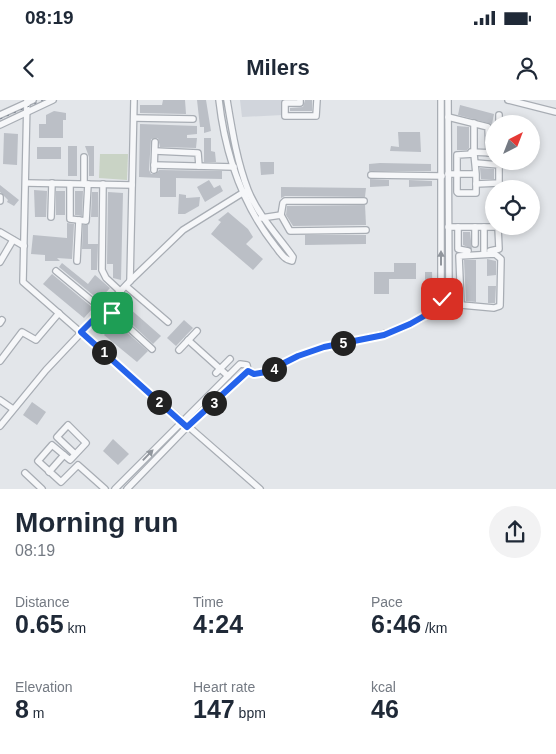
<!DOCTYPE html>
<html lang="en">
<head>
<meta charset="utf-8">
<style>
	:root { --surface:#fff; --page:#f2f2f3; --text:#1f2937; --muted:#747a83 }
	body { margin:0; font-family:Arial,sans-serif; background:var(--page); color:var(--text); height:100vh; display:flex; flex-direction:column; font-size:19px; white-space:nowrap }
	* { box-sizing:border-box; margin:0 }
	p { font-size:16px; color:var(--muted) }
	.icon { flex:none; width:28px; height:28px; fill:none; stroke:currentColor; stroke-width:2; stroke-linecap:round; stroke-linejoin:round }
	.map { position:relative; height:389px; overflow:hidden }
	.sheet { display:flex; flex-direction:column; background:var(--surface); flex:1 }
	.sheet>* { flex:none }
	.needle { width:32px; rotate:42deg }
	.controls { position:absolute; left:485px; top:15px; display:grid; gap:10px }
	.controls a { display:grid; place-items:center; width:55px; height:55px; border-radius:50%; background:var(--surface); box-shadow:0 2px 8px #0003; font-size:25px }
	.pin { position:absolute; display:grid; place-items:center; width:42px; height:42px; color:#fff; margin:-21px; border-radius:10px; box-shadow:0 2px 8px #0006 }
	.km { position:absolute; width:25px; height:25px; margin:-12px; border-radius:50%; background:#222; color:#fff; font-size:14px; line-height:25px; text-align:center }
	.round { display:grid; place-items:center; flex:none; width:52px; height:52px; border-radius:26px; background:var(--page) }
	.head { display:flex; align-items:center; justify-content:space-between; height:85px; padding:0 15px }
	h1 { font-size:28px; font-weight:700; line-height:38px }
	.metrics { display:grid; grid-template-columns:repeat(3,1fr); gap:8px; height:85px; padding:5px 15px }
	.metrics div { display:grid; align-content:center }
	.metrics b { font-size:25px; font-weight:700 }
	.metrics small { font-size:14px; font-weight:400 }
	.metrics p { font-size:14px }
	.status { display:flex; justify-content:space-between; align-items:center; height:35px; padding:0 25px; background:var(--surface); direction:ltr }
	.status svg { height:14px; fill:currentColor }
	header { display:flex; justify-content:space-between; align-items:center; height:65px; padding:0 15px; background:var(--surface); font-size:22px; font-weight:700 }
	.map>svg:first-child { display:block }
</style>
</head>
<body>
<div class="status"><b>08:19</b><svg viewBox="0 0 49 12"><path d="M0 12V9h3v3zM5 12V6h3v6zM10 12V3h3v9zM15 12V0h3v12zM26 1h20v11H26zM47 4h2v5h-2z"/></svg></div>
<header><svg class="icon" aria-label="back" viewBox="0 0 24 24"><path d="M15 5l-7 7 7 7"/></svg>Milers<svg class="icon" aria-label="person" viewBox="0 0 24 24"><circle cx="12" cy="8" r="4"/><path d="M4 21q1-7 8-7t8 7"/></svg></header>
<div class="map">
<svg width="556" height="389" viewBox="0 0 556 389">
	<rect width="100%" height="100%" fill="#e3e6ea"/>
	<polygon fill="#d1d5dc" points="240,0 282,0 283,15 242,17"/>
	<polygon fill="#c9d3c5" points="100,54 128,54 127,80 99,78"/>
	<g fill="#bbbfc6">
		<polygon points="163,0 185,0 186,14 140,13 140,5 162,5"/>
		<polygon points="197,0 206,0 211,31 204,33 204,27 200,27"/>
		<polygon points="305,0 312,0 312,11 290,11 290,8 303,7"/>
		<polygon points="460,5 494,14 492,24 458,15"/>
		<polygon points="54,11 66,13 66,20 63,20 63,38 39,38 39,24 46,24 46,15"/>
		<polygon points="140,24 197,26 197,34 187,35 187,38 197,38 196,48 160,47 158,38 151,39 149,70 151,74 156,74 159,70 222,71 222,79 176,78 176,97 160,97 160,78 139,77"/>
		<polygon points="457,26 469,27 469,48 467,50 457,50"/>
		<polygon points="398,32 420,32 421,52 390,51 391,46 399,47"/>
		<polygon points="4,33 18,34 17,65 3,64"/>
		<polygon points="204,38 211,38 211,51 215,52 216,62 204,62"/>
		<rect x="68" y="46" width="9" height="30"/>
		<polygon points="85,46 94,46 94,76 89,76 89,57"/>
		<rect x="37" y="47" width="24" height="12"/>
		<polygon points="260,62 274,62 274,74 261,75"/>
		<polygon points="380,63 431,64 431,71 369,71 369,64"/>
		<polygon points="480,68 494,69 494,79 481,79"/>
		<polygon points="370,79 389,80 389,86 370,87"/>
		<polygon points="209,80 214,88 220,85 223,91 205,102 197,87"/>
		<polygon points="409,80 432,81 432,86 409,87"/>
		<polygon points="0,85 19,100 14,106 7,102 8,100 0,92"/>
		<polygon points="281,87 366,88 365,97 285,96 281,98"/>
		<polygon points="34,90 47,91 46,117 35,117"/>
		<rect x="56" y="91" width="9" height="24"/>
		<polygon points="75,91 83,91 82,116 75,115"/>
		<polygon points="92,92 98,92 98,117 91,117"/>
		<polygon points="108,92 123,93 121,180 113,178 113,164 107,164"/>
		<polygon points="179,94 186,95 186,98 200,97 199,106 185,114 178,114"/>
		<polygon points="365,105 366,125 293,126 286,115 287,106"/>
		<polygon points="228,112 248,129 253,137 246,144 263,159 253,170 211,134 221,122 218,120"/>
		<polygon points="67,123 74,124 72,159 57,158 60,161 45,161 45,155 31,154 33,135 67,138"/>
		<polygon points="83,125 88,125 88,144 98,144 97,170 91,170 91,149 82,149"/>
		<polygon points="463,132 470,132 472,149 463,145"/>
		<polygon points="305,135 366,135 366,144 305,145"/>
		<polygon points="487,159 496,161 496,175 487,176"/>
		<polygon points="464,160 476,160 476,202 466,201"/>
		<polygon points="62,163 88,184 95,175 110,188 99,200 59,167"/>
		<polygon points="394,163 416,163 416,179 389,179 389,194 374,194 374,172 394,172"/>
		<polygon points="425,172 432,172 433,198 425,198"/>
		<polygon points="52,174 93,208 84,218 43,184"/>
		<polygon points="488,186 496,186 495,203 488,203"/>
		<polygon points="129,208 161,236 153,244 123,216"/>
		<polygon points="184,220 193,228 176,246 167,238"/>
		<polygon points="115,222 148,251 137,262 104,235"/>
		<polygon points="32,302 46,312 37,325 23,315"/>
		<polygon points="113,339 129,354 118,365 103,351"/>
	</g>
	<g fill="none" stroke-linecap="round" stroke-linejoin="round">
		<g stroke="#a8adb4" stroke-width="8">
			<g id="minor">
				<polyline points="27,0 23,182 260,389"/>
				<path d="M219 0C225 53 242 104 275 146 280 152 284 160 292 161L293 157C278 136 258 115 248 90 237 62 232 30 227 0"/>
				<polyline points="300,0 300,3 285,3 285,16 316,16 317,0"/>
				<polyline points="441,0 441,198 446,200 449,198 448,0"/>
				<polyline points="508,0 556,12"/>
				<polyline points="0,15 33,0"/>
				<polyline points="448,17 488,27 489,53"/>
				<polyline points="134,18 193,19"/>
				<polyline points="474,23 474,52"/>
				<polyline points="499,24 499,15"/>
				<polyline points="0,25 53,0"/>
				<polyline points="155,51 198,53 199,66"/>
				<polyline points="471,52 494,53"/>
				<polyline points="476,63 499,65 499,83 476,84"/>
				<polyline points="154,65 234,67"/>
				<polyline points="154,70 155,42"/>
				<polyline points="448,74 476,74 474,54 457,55 457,92 458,93 476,93 476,74"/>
				<polyline points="371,75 442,76"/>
				<polyline points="26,83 132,85"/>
				<polyline points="70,84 70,119 86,121 88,84"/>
				<polyline points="84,84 84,57"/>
				<polyline points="103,84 102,170 106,178 121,192"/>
				<polyline points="0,97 0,101"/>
				<polyline points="281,115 283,103 285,101 364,101"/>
				<polyline points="51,117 52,83"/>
				<polyline points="261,118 281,115 290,131 366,130"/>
				<polyline points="448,127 498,127 499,149 490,151"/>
				<polyline points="458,127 458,149 468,151"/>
				<polyline points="475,127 475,144"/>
				<polyline points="484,127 484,151"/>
				<polyline points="0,132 24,146"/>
				<polygon points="495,154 501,159 500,206 494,208 461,205 459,156"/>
				<polyline points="77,161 79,120"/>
				<polyline points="0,162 13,140"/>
				<polyline points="56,171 103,210"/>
				<polyline points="130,181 134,0"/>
				<polyline points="126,186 168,222"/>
				<polyline points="106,207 152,249"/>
				<polyline points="0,223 2,220"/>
				<polyline points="188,240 228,276"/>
				<polyline points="179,250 197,231"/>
				<polyline points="0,261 22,232 36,240 59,213"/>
				<path d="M248 271C266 279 282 263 298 256 334 241 373 241 409 225 422 219 434 211 443 200"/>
				<polyline points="216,273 230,259"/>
				<polyline points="0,300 13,309"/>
				<polyline points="0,326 46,270 130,181 183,130 244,92"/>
				<polyline points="75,354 57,337 68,325 86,343 71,359 70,360 52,345 38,361 61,382 78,365 105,389"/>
				<polyline points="49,372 64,355"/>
				<polyline points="25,373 42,389"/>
				<polyline points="115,389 240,264 247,265 248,271"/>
				<polyline points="127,389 187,327 248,271"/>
			</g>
		</g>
		<use href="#minor" stroke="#f6f7f9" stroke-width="5.5"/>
		<polyline stroke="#7e8692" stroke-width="1" stroke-dasharray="2.5 5" stroke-linecap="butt" points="0,19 43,0"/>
	</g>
	<defs><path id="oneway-solid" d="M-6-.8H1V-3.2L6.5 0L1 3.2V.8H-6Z" transform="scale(1.25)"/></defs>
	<g fill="#91969d">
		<use href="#oneway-solid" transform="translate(441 158) rotate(-90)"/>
		<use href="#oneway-solid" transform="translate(148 355) rotate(-46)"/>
	</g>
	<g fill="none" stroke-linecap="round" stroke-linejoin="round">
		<g stroke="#fff" stroke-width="10">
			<polyline id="route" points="112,213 106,207 81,232 187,327 248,271 254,274 266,272 298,256 324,247 384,235 410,224 433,211 442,199"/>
		</g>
		<use href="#route" stroke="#2563eb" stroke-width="6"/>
	</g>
</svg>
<div class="controls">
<a><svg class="needle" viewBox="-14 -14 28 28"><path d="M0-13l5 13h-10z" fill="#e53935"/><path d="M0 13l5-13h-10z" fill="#747a83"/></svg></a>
<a><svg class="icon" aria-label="locate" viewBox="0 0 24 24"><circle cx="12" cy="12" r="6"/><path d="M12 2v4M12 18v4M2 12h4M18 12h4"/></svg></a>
</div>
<div class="pin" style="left:112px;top:213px;background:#1e9e55"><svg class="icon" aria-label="arrive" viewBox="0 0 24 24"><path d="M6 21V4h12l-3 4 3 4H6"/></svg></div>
<div class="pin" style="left:442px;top:199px;background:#d93025"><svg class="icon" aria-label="check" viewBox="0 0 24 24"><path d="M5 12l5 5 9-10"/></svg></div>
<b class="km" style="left:104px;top:252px">1</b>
<b class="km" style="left:159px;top:302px">2</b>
<b class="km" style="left:214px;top:303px">3</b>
<b class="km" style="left:274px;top:269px">4</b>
<b class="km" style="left:343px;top:243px">5</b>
</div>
<section class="sheet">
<div class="head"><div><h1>Morning run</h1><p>08:19</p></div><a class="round"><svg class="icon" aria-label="share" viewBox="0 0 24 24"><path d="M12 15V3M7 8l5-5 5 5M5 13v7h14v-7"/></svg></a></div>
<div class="metrics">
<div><p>Distance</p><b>0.65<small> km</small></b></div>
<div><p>Time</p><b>4:24</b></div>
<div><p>Pace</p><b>6:46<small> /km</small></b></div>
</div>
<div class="metrics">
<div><p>Elevation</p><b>8<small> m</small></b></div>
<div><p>Heart rate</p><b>147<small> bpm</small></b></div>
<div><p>kcal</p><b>46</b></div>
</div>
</section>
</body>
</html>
